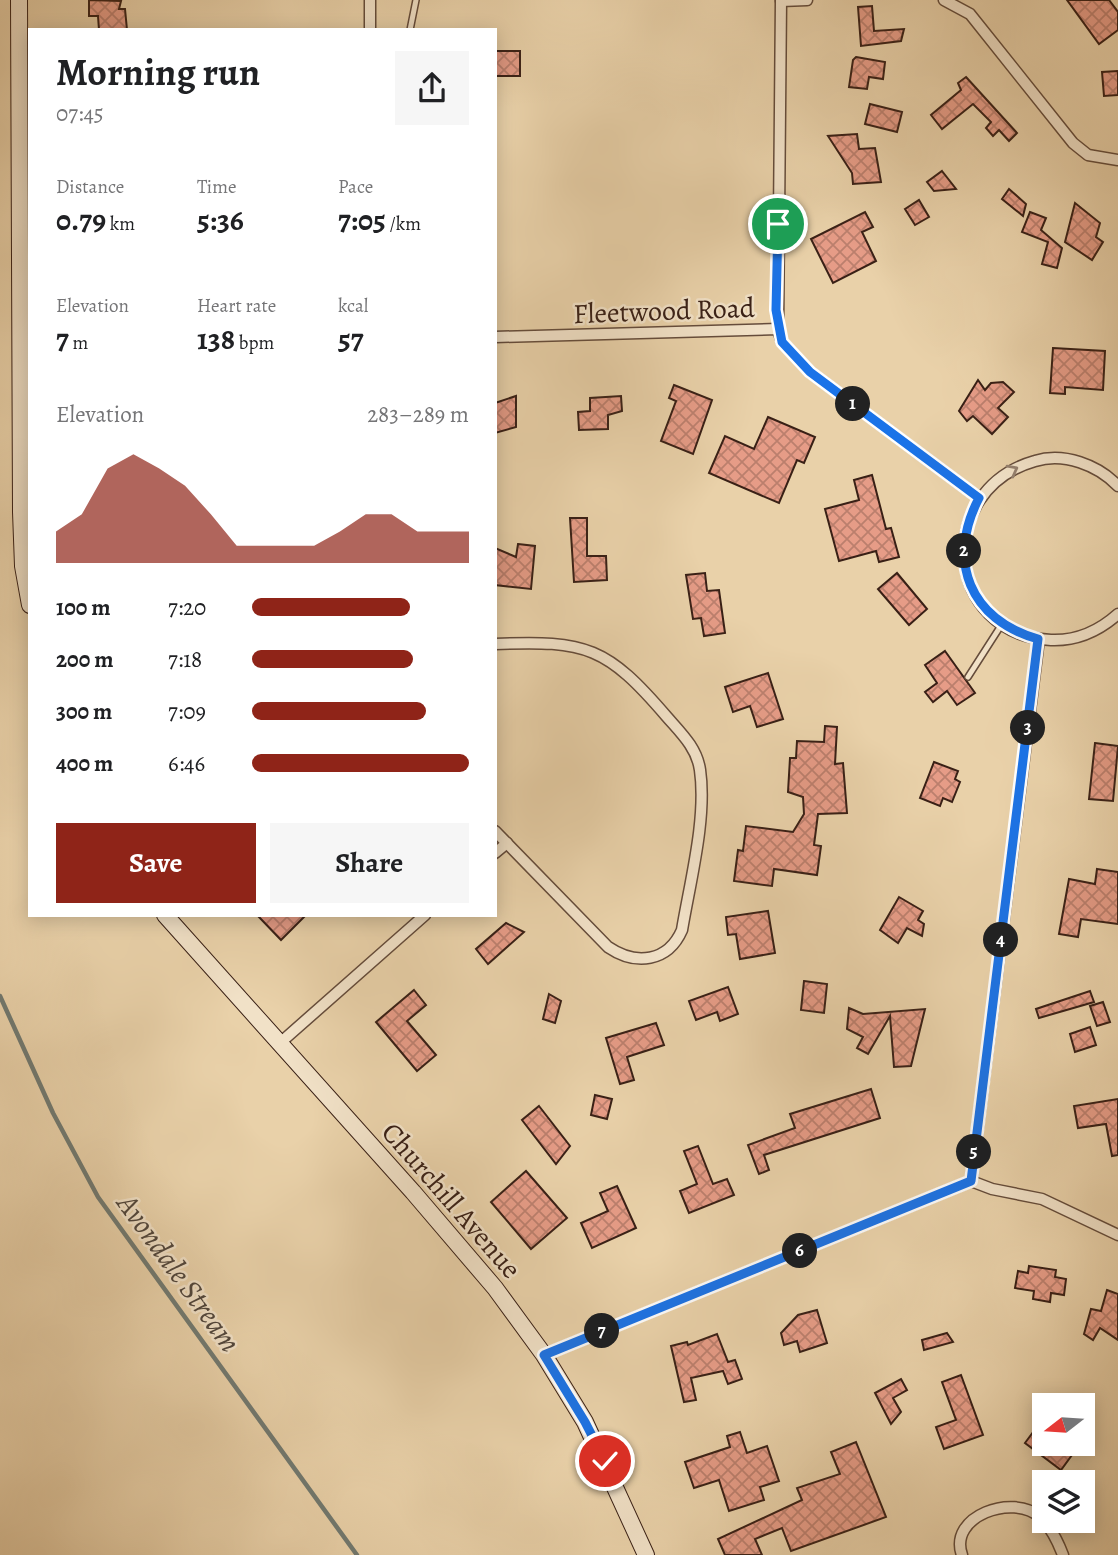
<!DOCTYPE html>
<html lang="en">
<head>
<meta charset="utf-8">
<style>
	:root { --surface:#fff; --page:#f6f6f6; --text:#202124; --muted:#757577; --accent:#8f2418 }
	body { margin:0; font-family:Alegreya,serif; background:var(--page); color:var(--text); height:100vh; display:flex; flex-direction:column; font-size:26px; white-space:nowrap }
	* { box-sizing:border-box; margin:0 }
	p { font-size:23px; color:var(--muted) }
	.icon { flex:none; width:38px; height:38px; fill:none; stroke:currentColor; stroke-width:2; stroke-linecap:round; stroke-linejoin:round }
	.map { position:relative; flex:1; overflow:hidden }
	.sheet { position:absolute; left:28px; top:28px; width:469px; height:889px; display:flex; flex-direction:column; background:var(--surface); border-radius:0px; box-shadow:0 4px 18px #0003 }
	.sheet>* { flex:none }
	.needle { width:46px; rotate:253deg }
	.fabs { position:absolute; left:1032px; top:1393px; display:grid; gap:14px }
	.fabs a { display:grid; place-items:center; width:63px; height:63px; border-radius:0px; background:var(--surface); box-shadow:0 4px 18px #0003; font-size:35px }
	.pin { position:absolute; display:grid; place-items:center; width:60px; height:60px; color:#fff; margin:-30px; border:4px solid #fff; border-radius:50%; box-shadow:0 2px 7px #0007 }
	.km { position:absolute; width:35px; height:35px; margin:-18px; border-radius:50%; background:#222; color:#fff; font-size:19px; line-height:35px; text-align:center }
	.round { display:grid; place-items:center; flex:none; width:74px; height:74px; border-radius:0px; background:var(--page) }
	.summary { display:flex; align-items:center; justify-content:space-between; height:119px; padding:0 28px }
	h1 { font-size:38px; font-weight:700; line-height:52px }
	.figures { display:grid; grid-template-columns:repeat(3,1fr); gap:10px; height:119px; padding:7px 28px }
	.figures div { display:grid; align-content:center }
	.figures b { font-size:30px; font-weight:700 }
	.figures small { font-size:19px; font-weight:400 }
	.figures p { font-size:19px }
	.chart { height:196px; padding:14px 28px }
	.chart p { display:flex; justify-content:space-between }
	.chart svg { width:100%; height:126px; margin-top:7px; fill:var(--accent); opacity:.7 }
	.primary-button { display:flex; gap:14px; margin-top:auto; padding:14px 28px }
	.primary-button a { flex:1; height:80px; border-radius:0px; background:var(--accent); color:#fff; font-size:28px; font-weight:700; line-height:80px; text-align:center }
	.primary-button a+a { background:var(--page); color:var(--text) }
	ul { padding:0 28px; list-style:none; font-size:23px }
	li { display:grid; grid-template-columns:112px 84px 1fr; align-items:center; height:52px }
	li i { height:18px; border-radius:9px; background:var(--accent) }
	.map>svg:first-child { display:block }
</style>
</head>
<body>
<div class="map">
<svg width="1118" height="1555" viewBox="0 0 1118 1555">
	<defs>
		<pattern id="building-cross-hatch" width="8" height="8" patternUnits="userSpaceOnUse" patternTransform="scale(1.75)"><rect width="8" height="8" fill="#e69c87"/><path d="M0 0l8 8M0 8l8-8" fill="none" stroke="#bb7f6d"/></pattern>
	</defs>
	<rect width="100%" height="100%" fill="#e9d1a9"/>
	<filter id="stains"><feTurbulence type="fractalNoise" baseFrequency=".00286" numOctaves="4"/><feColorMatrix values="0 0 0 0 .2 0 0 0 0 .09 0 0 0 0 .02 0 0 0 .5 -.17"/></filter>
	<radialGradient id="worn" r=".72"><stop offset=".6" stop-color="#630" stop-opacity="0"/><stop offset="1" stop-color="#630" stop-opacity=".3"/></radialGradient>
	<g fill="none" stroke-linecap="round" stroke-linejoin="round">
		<polyline stroke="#727a71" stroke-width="4.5" points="0,996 53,1113 98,1197 357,1555"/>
	</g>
	<g fill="url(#building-cross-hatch)" stroke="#392016" stroke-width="2">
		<polygon points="89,0 121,1 119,9 125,9 127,30 99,30 98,16 89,16"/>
		<polygon points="1067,0 1109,0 1118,12 1118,30 1099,44"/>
		<polygon points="872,6 874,31 904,29 901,41 861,46 858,7"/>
		<rect x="495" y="51" width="25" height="25"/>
		<polygon points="856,57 885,62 883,79 869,77 867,89 849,87 853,60"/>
		<polygon points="1118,71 1118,95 1104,96 1102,72"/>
		<polygon points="966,77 1017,133 1009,141 999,130 993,136 986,128 991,122 973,104 942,129 931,115 961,90 958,83"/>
		<polygon points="870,104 902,112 897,132 865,124"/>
		<polygon points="857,134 859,149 875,148 881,182 853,184 852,173 828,136"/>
		<polygon points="942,171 956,189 934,191 927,182"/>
		<polygon points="1009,189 1026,204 1023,216 1002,199"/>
		<polygon points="919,200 929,217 915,225 905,209"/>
		<polygon points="1075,203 1100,223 1096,237 1103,242 1092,260 1065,242"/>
		<polygon points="865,212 873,227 862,232 876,261 833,283 811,239"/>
		<polygon points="1030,212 1046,218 1041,230 1062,248 1057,268 1042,264 1048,242 1022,232"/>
		<polygon points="1053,348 1105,351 1103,390 1065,387 1065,394 1050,393"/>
		<polygon points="978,380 985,390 991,383 1003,382 1014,392 998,408 1008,417 992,434 973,416 967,421 959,411"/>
		<polygon points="674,385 712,400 693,454 661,441 676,401 669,398"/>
		<polygon points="516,396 516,427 495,433 495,403"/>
		<polygon points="621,396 622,411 608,415 608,429 579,430 578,412 590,411 590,398"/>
		<polygon points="768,417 815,437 804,463 797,460 779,503 709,473 725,436 754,449"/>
		<polygon points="872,475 886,529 891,528 899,557 879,562 876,551 839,561 825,509 859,500 854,480"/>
		<polygon points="570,518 587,518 587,556 606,556 607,580 574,582"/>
		<polygon points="518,544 535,546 531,589 495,585 495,548 516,557"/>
		<polygon points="705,573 707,591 719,590 725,633 704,636 701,618 693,619 686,575"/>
		<polygon points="897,573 927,609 909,625 878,589"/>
		<polygon points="945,651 975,693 957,705 947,691 933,702 925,692 937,683 925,665"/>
		<polygon points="768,673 783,719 757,727 750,706 733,712 725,687"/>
		<polygon points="825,726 837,727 835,764 843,763 847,813 818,814 814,845 821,846 817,875 774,869 772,886 734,881 738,850 743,851 746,826 793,832 804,814 803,797 788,792 790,758 796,758 797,741 824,742"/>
		<polygon points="1095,743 1118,746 1113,801 1089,799"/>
		<polygon points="934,762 958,771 955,779 960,782 952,802 943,798 940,806 920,798"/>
		<polygon points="1097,869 1118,872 1118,924 1081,919 1078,937 1059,934 1069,879 1095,884"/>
		<polygon points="899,897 923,911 918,920 924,924 922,936 907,928 898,943 880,930"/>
		<polygon points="768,911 775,953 740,959 736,934 728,935 726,917"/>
		<polygon points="257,915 306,915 281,940"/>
		<polygon points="506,923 524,932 488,964 476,949"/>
		<polygon points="804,981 827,984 824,1013 801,1010"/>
		<polygon points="728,987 738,1014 720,1021 717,1012 696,1020 689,1001"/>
		<polygon points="414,990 426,1005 407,1021 436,1055 417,1071 376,1022"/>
		<polygon points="1090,991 1094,1002 1039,1018 1036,1009"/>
		<polygon points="549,994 561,1001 555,1023 543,1019"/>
		<polygon points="1103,1002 1110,1022 1097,1026 1090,1006"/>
		<polygon points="849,1008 863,1014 925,1009 911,1066 894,1067 890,1016 868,1054 857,1048 863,1037 847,1029"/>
		<polygon points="656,1023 664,1045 627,1057 634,1080 620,1084 606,1038"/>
		<polygon points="1090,1027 1096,1045 1075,1052 1070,1034"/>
		<polygon points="871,1089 880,1118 764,1155 769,1170 759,1174 748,1145 795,1128 790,1114"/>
		<polygon points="595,1095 612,1099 607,1119 591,1115"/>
		<polygon points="1118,1099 1118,1155 1112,1156 1106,1124 1078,1128 1074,1106"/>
		<polygon points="539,1106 570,1146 556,1164 522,1120"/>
		<polygon points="698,1146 713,1184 727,1179 734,1195 689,1213 680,1191 697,1184 684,1151"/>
		<polygon points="526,1171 567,1218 531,1249 491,1202"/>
		<polygon points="617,1186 636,1228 592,1248 581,1223 608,1211 600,1193"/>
		<polygon points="1029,1266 1056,1270 1055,1277 1066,1279 1064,1295 1051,1293 1050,1302 1033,1299 1034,1291 1015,1288 1018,1271 1028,1273"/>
		<polygon points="1107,1290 1118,1294 1118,1340 1100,1328 1093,1340 1084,1334 1091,1309 1101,1311"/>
		<polygon points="817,1310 827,1343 800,1352 797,1341 784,1345 781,1333 798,1315"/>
		<polygon points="947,1333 953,1342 924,1350 922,1340"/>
		<polygon points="717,1334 728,1362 735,1360 742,1379 728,1384 723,1371 691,1378 696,1400 684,1402 671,1346 687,1342 688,1345"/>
		<polygon points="961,1375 983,1435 944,1449 936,1427 956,1420 942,1382"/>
		<polygon points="901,1379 907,1390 893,1398 901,1412 891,1424 875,1393"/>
		<polygon points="1045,1416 1045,1444 1080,1444 1061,1470 1025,1443"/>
		<polygon points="740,1432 747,1453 767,1446 779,1481 760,1487 764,1500 729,1511 719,1480 694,1488 685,1462 730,1447 727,1436"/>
		<polygon points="856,1442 886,1517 791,1551 782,1528 755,1539 762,1555 725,1555 718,1539 802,1500 797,1488 840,1474 831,1452"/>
	</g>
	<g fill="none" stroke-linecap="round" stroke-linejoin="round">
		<g stroke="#654c3b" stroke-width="8">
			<g id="service">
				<polyline points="410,30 416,0"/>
				<polyline points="968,677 1002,624"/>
			</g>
		</g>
		<g stroke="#654c3b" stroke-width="13">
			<g id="minor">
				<polyline points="944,0 970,14 1073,143 1088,155 1118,160"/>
				<polyline points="781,1 807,0"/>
				<polyline points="370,30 370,0"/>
				<polyline points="778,329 781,0"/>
				<polyline points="495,337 778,329 782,342 810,372 979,498"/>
				<path d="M1118 486C1098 465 1064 452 1035 461 933 490 944 635 1051 640 1076 641 1099 631 1118 614"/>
				<path d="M495 644C587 640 607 647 667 717 681 733 697 748 700 770 707 818 690 882 682 930 668 962 636 966 608 947L495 831"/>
				<polyline points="495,853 507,843"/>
				<polyline points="280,1043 425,915"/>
				<polyline points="971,1181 1039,639"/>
				<polyline points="544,1355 971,1181 992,1189 1042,1199 1118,1235"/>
				<path d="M962 1555C948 1516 1013 1493 1040 1517 1050 1526 1058 1542 1063 1555"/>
			</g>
		</g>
		<g stroke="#392016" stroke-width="18">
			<g id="secondary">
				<polyline points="19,0 21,512 23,566 30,605"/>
				<polyline points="165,915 413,1192 495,1288 544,1355 585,1422 646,1555"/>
			</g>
		</g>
		<use href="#service" stroke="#f1e1c7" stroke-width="5"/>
		<use href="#minor" stroke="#f1e1c7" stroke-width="10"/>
		<use href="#secondary" stroke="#f1e1c7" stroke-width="16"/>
	</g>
	<defs><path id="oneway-chevron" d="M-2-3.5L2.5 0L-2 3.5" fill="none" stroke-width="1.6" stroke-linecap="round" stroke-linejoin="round" transform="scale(1.75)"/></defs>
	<use stroke="#95806e" href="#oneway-chevron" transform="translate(1013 470) rotate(-28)"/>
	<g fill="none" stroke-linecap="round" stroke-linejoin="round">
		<g stroke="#fff" stroke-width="14">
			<path id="route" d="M605 1461 585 1422 544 1355 971 1181 1038 639C970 620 946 561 979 498L810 372 782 342 776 310 778 224"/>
		</g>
		<use href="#route" stroke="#1a73e8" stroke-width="9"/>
	</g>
	<g text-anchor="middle" stroke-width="5" stroke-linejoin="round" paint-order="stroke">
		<g font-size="28" fill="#392016" stroke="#f1e1c7">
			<text transform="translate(664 310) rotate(-2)" y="10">Fleetwood Road</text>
			<text transform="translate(452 1200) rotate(49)" y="10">Churchill Avenue</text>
		</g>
		<g font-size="30" font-style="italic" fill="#51463c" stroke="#f1e1c7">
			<text transform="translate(179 1273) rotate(54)" y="10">Avondale Stream</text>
		</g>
	</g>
	<rect width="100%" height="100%" filter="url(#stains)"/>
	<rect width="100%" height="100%" fill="url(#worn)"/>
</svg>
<div class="fabs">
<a><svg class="needle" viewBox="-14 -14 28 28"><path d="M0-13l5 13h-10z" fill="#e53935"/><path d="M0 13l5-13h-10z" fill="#757577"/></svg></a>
<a><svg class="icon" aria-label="layers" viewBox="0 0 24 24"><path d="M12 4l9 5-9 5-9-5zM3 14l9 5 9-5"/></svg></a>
</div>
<div class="pin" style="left:778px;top:224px;background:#1e9e55"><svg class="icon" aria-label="arrive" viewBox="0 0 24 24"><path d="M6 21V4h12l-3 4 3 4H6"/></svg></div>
<div class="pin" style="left:605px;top:1461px;background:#d93025"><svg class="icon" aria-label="check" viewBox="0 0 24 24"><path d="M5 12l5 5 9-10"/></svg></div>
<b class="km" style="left:853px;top:404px">1</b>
<b class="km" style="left:964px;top:551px">2</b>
<b class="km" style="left:1028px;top:728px">3</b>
<b class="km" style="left:1001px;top:940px">4</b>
<b class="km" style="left:974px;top:1152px">5</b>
<b class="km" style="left:800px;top:1251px">6</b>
<b class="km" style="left:602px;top:1331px">7</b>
<section class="sheet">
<div class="summary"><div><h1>Morning run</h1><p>07:45</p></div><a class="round"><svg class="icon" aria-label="share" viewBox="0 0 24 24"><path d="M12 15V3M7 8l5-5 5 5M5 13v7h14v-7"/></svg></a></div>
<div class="figures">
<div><p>Distance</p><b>0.79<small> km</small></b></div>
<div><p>Time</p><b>5:36</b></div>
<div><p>Pace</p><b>7:05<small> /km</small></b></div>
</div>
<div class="figures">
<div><p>Elevation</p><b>7<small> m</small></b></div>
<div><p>Heart rate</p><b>138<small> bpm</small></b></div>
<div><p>kcal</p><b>57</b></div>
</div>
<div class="chart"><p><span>Elevation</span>283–289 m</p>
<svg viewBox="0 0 160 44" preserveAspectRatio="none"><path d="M0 44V33L10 27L20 11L30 6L40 11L50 17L60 27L70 38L80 38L90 38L100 38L110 33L120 27L130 27L140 33L150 33L160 33V44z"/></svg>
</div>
<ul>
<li><b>100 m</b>7:20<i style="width:73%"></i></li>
<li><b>200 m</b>7:18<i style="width:74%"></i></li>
<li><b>300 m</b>7:09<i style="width:80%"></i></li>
<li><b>400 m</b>6:46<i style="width:100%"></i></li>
</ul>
<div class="primary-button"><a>Save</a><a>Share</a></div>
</section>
</div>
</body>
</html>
